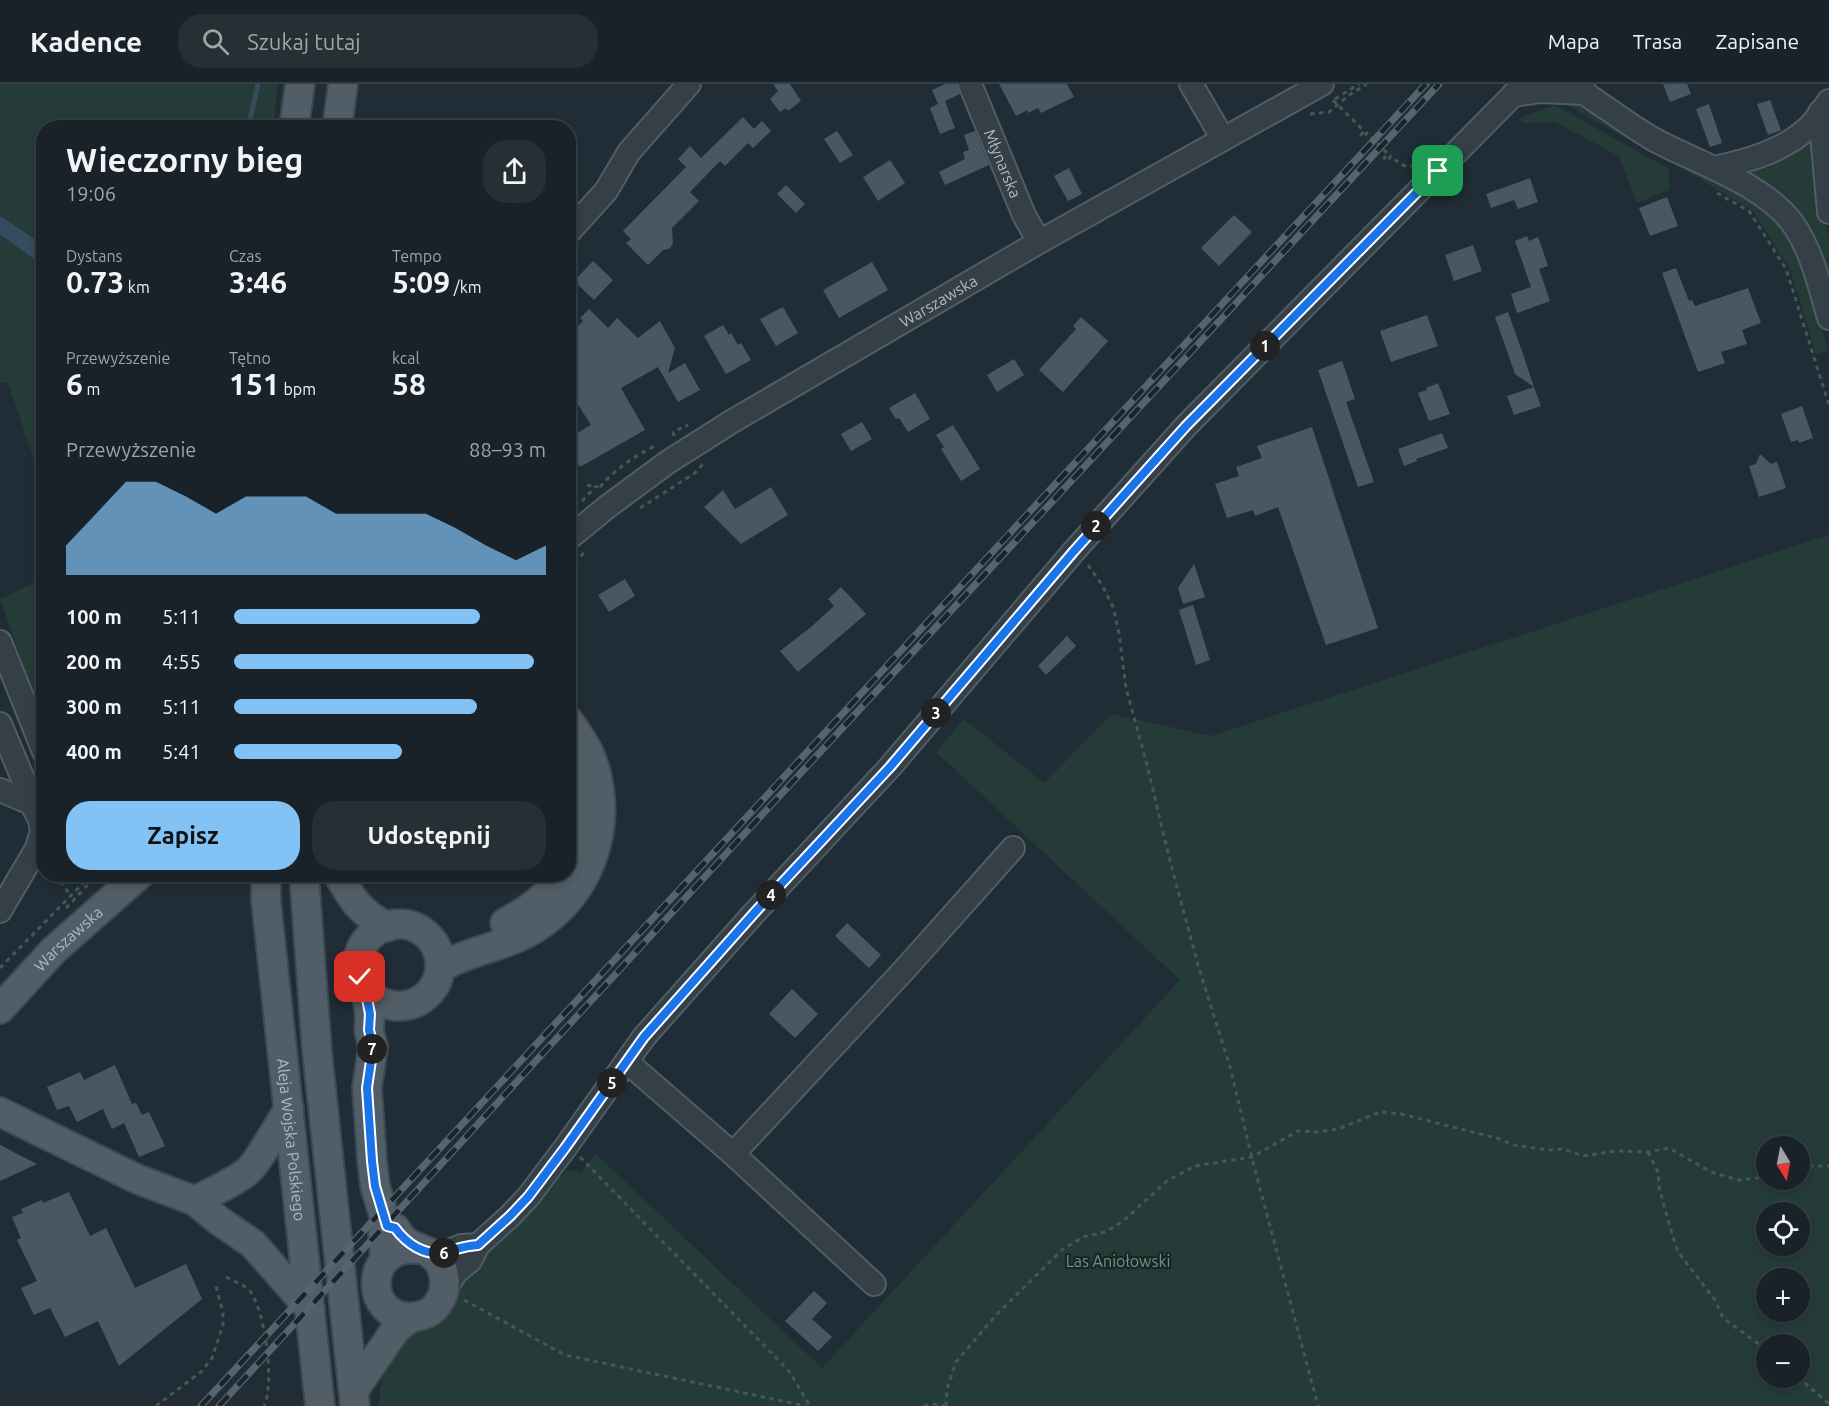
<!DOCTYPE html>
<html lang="pl">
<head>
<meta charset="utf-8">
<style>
	:root { --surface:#182228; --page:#252f34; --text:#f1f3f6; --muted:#9fa4a8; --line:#363f45; --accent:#82c2f4 }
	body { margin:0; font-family:Ubuntu,sans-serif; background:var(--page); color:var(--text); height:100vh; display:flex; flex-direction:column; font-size:22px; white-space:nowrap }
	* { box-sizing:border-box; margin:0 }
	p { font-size:20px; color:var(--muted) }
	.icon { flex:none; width:33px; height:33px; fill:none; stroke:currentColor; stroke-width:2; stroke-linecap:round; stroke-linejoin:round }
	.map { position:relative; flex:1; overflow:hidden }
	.sheet { position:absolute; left:36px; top:36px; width:540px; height:762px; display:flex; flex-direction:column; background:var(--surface); border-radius:24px; box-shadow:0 3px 9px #0003,0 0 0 2px var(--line) }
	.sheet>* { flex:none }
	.needle { width:39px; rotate:170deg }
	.tools { position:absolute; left:1756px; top:1052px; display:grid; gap:12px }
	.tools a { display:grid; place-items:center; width:54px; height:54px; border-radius:50%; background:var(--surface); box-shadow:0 3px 9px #0003,0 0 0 2px var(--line); font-size:30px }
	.pin { position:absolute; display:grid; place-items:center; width:51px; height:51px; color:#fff; margin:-26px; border-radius:12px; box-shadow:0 3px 9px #0006 }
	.km { position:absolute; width:30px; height:30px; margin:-15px; border-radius:50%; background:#222; color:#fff; font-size:16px; line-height:30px; text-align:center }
	.round { display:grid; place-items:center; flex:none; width:63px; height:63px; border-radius:24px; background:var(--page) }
	.head { display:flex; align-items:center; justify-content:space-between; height:102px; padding:0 30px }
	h1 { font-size:33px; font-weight:700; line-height:45px }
	.figures { display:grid; grid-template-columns:repeat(3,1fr); gap:9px; height:102px; padding:6px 30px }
	.figures div { display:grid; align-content:center }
	.figures b { font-size:30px; font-weight:700 }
	.figures small { font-size:16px; font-weight:400 }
	.figures p { font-size:16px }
	.chart { height:168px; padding:12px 30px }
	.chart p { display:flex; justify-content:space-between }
	.chart svg { width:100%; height:108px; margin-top:6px; fill:var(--accent); opacity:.7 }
	.button { display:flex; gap:12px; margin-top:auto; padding:12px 30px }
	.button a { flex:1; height:69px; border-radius:24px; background:var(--accent); color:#111; font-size:24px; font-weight:700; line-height:69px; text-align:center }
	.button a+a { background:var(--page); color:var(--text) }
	ul { padding:0 30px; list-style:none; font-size:20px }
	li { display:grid; grid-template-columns:96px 72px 1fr; align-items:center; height:45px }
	li i { height:15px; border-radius:8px; background:var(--accent) }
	header { display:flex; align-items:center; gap:36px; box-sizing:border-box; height:84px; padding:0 30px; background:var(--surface); border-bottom:2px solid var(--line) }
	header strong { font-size:28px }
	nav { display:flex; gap:33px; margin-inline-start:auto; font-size:21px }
	.search { width:420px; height:54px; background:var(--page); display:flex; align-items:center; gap:15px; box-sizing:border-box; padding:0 21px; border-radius:24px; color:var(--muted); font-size:22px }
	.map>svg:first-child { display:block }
</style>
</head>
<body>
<header>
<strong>Kadence</strong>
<div class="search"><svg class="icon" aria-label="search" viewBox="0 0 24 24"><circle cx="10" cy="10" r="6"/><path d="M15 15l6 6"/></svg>Szukaj tutaj</div>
<nav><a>Mapa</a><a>Trasa</a><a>Zapisane</a></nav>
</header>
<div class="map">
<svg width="1829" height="1322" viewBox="0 0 1829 1322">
	<rect width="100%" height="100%" fill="#202d36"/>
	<g fill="#253b38" fill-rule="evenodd">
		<polygon points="0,0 278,0 273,43 44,44 43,403 8,299 0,298"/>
		<polygon points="1557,15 1571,17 1668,70 1668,78"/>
		<polygon points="1555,21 1669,85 1669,106 1637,119 1619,72 1555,38 1525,39 1518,35"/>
		<polygon points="1813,48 1812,70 1816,100 1829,155 1829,209 1817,170 1736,86"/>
		<path d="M1688 80C1718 96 1755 111 1778 137 1806 170 1816 225 1828 266L1816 270 1790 185 1753 127 1685 86Z"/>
		<path d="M1829 451V1322H379L381 1300 389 1267 567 1086 581 1089 596 1070 822 1284 1180 896 936 668 964 635 1044 699 1112 630 1211 652ZM1767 1062H1800V1095H1767ZM1767 1128H1800V1161H1767ZM1767 1194H1800V1227H1767ZM1767 1260H1800V1293H1767Z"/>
		<polygon points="43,495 43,636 0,515"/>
	</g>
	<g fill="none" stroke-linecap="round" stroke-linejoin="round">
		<polyline stroke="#344c5d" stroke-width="5" points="248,44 258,0"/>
		<polyline stroke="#344c5d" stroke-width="16" points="0,141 44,172"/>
	</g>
	<g fill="#485862">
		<polygon points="773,0 790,0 801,17 788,27 786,24 780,28 770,15 778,7"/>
		<polygon points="945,0 957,0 960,10 945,17 955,44 940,50 930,24 938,20 932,6"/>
		<polygon points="999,0 1067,0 1074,13 1041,29 1038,24 1028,29 1027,26 1016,32"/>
		<polygon points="1663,0 1687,0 1691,10 1670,18"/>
		<polygon points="1770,16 1781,46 1768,51 1757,20"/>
		<polygon points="1709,20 1722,59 1710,63 1696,25"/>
		<polygon points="743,33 754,45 762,37 771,47 753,64 748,59 725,82 720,77 690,108 699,117 672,144 673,160 669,165 663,166 648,181 626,159 631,155 623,147 686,83 678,75 690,62 701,74"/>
		<polygon points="837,47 853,71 840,79 824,55"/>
		<polygon points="975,47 989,81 945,101 939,88 965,75 963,68 969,66 964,51"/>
		<polygon points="890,76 905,99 878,117 863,93"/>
		<polygon points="1069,84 1082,110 1068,117 1054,92"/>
		<polygon points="1530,94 1538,118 1518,125 1514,116 1491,124 1486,110"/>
		<polygon points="786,101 805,120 796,129 777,110"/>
		<polygon points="1667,113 1678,142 1650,152 1639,124"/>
		<polygon points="1234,131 1252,148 1219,182 1201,164"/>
		<polygon points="1527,152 1529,157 1538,153 1543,167 1548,182 1539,185 1550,217 1517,229 1511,210 1531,203 1515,157"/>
		<polygon points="1473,161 1482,187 1454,197 1445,171"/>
		<polygon points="593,177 613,196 594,216 574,197"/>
		<polygon points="872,178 888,206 839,234 823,206"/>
		<polygon points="1676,184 1689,217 1692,216 1695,222 1748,204 1761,239 1742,246 1747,260 1721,268 1725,279 1698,288 1662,189"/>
		<polygon points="783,223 798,249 776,262 760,235"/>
		<polygon points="589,225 608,244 617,234 638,254 660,237 675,264 668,289 685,279 700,306 678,318 658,283 621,304 645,346 580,383 568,364 568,354 591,341 568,305 568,252 583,237 580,234"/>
		<polygon points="1508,228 1524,273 1534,303 1515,290 1495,233"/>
		<polygon points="1427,231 1438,262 1391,278 1380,247"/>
		<polygon points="1081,233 1108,257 1063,308 1039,286 1076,245 1073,242"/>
		<polygon points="723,241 729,251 731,249 738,261 741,259 751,276 726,290 704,252"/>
		<polygon points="1014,275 1024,291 997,308 987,291"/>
		<polygon points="1342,277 1355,315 1346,318 1374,398 1358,403 1318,286"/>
		<polygon points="1438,299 1450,330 1429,337 1418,309 1427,306 1426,304"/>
		<polygon points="1534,303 1541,322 1514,331 1507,312"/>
		<polygon points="915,309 930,335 908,348 899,334 896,335 889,324"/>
		<polygon points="1802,322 1813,354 1799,359 1798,356 1791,358 1781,330"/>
		<polygon points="862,338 872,355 851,367 841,350"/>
		<polygon points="953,341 980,385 961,397 941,365 944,363 936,351"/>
		<polygon points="1312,343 1378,544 1326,561 1278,423 1255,432 1253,426 1227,434 1215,400 1239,392 1236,383 1262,374 1257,362"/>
		<polygon points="1442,349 1448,364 1416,375 1417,377 1404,382 1398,365"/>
		<polygon points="1760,370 1771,380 1777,378 1786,404 1759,413 1749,382 1756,380"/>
		<polygon points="771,403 788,431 741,460 704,423 723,406 735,425"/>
		<polygon points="1194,480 1205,513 1183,520 1178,504"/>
		<polygon points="625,495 635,512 609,528 598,511"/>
		<polygon points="841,503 866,530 798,588 780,567 811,543 834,522 828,515"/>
		<polygon points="1193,521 1210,576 1196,581 1179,526"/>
		<polygon points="1067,552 1076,562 1046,591 1038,582"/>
		<polygon points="847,839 881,871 869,884 835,852"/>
		<polygon points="792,905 818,930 795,954 769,930"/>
		<polygon points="115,981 132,1020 136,1019 142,1031 149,1028 165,1062 139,1073 124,1039 112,1045 103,1025 77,1038 69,1022 57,1026 47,1003 80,988 84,996"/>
		<polygon points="0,1061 37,1080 0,1097"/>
		<polygon points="69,1108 90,1152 106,1144 135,1204 186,1180 202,1215 119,1282 98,1237 65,1253 50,1224 34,1231 21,1204 37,1197 17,1156 21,1154 12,1133 23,1129 21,1125 42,1116 43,1119"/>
		<polygon points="814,1207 827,1219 812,1235 832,1253 818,1267 785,1237"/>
	</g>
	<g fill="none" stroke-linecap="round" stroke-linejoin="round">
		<g stroke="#515d64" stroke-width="26">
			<g id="minor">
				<path id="s1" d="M970 0 1024 131 1039 158"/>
				<polyline points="1191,0 1223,55"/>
				<path d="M1583 0 1584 9C1607 24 1629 41 1653 55 1695 78 1765 100 1793 140 1812 167 1820 203 1829 234"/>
				<polyline points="1513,11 1541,7 1584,9"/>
				<polyline points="1820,28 1829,128"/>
				<path d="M1715 84C1749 76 1782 68 1809 43 1816 36 1823 26 1829 17"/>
				<polyline points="568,149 606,107 629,68 689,0"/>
				<path id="s2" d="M568 455 607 423 668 378 731 338 1039 158 1322 0"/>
				<polyline points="0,558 44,668"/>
				<polyline points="0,640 29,709 31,719"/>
				<polyline points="0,706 31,719 40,736 42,747 37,764 0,827"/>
				<polyline points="627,978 733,1070 874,1200"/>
				<polyline points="733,1070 905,885 1013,764"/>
				<polyline points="428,1168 443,1169 461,1162 478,1161"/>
				<polyline points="445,1205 457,1187 470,1177 478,1161 509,1133 528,1113 565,1064 644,953 756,827 890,683 1074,467 1186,342 1524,0"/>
			</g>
		</g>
		<g stroke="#3d4850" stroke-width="32">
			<g id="major">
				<polyline points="294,44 300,0"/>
				<polyline points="337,44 343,0"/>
				<path d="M568 674C585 705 585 747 568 778"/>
				<path id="s3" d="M266 790V816L320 1322"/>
				<polyline points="304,790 317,967 355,1322"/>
				<path d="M338 790C353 817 360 828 387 843"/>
				<path d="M505 839C526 827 549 813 562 790"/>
				<circle cx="399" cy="881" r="41"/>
				<path d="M440 884C469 866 505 863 534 845 589 811 612 747 595 685 590 667 579 651 568 636"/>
				<polyline points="365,904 370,930 369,946 373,963 367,1004 372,1076 375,1102 387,1142 383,1148 385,1175"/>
				<path id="s4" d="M0 925 53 867 140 790"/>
				<polyline points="0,1028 137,1095 195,1117 218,1136 253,1160 310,1225"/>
				<path d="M195 1117C213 1107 232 1100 248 1087 259 1077 279 1040 289 1025"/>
				<path d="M387 1142 395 1144C398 1148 400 1152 403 1155 410 1162 420 1164 428 1168 446 1179 450 1204 437 1221 432 1228 423 1232 413 1233 364 1237 362 1159 419 1165"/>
				<polyline points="354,1306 396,1245 410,1234"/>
			</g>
		</g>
		<g stroke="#445856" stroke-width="3" stroke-dasharray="4.5 4.5" stroke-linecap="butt">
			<polyline points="1335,15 1359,0"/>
			<path d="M1333 16 1364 47 1361 51 1363 53 1367 49 1388 70 1384 74 1387 77 1391 72C1398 79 1406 86 1416 80"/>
			<polyline points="1310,30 1329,28 1349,11 1367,0"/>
			<polyline points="1717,109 1749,127 1786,185 1829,321"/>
			<polyline points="674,352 673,348 688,341"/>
			<polyline points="587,401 595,403"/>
			<path d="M600 403C615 385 636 371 657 361"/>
			<polyline points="582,417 595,403 602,402"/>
			<polyline points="640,424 695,389 703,380"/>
			<polyline points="1088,481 1102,501 1113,523 1119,549 1126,604 1146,677 1169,773 1198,881 1230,983 1254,1082 1318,1322"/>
			<polyline points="568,485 584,469"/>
			<polyline points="55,790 71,812"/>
			<polyline points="66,824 98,790"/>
			<polyline points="0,884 92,790"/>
			<polyline points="1648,1068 1658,1088 1659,1103 1669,1140 1678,1168 1715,1216 1723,1234 1767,1266"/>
			<polyline points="580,1073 789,1287 810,1322"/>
			<polyline points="1800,1082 1829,1082"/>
			<path d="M226 1193C233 1197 245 1201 250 1207 265 1226 275 1301 264 1322"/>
			<polyline points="464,1216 565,1271 806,1322"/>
			<polyline points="1798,1293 1829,1320"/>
			<polyline points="156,1322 202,1287 212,1274 223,1241 223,1229 216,1202"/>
			<polyline points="924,1322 932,1320 947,1322"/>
			<polyline points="946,1322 947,1305 956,1278 997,1230 1063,1165 1083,1153 1105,1148 1122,1138 1167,1097 1195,1082 1252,1073 1298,1047 1318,1048 1338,1045 1380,1028 1401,1030 1500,1055 1514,1061 1548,1066 1564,1065 1583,1072 1616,1067 1648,1068 1669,1064 1711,1088 1738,1096 1767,1093"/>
		</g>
		<use href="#minor" stroke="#343f47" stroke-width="22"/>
		<use href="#major" stroke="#515e67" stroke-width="28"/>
		<g stroke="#55646e" stroke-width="7">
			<g id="rail">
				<polyline points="201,1322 1426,0"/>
				<polyline points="219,1322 735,760 1439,0"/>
			</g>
		</g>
		<use href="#rail" stroke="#19242b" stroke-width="4.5" stroke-dasharray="14" stroke-linecap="butt"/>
	</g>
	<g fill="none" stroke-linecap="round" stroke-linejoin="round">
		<g stroke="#fff" stroke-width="12">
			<path id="route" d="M360 893 365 904 370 930 369 946 373 963 367 1004 372 1077 375 1102 387 1142 395 1144C406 1159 425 1173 445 1168 458 1165 463 1162 478 1161L510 1132 528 1113 565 1064 644 953 756 827 890 683 1074 467 1186 342 1438 87"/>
		</g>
		<use href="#route" stroke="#1a73e8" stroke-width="8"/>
	</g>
	<g text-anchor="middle" stroke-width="4.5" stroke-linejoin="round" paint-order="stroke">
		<g font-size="16" fill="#aebac3" stroke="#19242b">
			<text dy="6" stroke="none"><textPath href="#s1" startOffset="86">Młynarska</textPath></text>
			<text dy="6" stroke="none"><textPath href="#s2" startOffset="441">Warszawska</textPath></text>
			<text dy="6" stroke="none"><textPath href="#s4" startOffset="98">Warszawska</textPath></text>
			<text dy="6" stroke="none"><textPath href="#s3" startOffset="267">Aleja Wojska Polskiego</textPath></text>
		</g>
		<g font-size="16" fill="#6e9870" stroke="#19242b">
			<text x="1118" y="1183">Las Aniołowski</text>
		</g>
	</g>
</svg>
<div class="tools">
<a><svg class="needle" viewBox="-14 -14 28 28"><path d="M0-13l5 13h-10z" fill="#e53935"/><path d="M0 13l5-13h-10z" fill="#9fa4a8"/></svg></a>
<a><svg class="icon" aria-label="locate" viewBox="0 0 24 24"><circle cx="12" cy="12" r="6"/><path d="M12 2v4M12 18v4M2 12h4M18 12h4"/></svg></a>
<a>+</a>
<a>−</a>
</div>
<div class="pin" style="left:1438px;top:87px;background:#1e9e55"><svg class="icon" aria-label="arrive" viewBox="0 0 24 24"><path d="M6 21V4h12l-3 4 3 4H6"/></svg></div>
<div class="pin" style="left:360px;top:893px;background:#d93025"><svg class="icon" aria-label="check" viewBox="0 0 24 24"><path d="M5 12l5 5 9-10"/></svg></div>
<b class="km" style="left:1265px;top:262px">1</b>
<b class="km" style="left:1096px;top:442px">2</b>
<b class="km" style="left:936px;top:629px">3</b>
<b class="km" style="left:771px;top:811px">4</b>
<b class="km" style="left:612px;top:999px">5</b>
<b class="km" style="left:444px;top:1169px">6</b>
<b class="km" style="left:372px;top:965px">7</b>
<section class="sheet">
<div class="head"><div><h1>Wieczorny bieg</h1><p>19:06</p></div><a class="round"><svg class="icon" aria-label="share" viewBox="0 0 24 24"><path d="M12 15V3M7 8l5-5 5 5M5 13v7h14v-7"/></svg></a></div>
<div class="figures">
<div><p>Dystans</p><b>0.73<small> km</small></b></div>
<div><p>Czas</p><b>3:46</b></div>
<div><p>Tempo</p><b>5:09<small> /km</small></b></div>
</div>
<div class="figures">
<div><p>Przewyższenie</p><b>6<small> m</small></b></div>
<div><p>Tętno</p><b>151<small> bpm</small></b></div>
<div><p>kcal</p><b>58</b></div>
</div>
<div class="chart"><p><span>Przewyższenie</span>88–93 m</p>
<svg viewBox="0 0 160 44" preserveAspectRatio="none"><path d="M0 44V32L10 19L20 6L30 6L40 12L50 19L60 12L70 12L80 12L90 19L100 19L110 19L120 19L130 25L140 32L150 38L160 32V44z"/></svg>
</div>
<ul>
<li><b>100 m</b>5:11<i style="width:79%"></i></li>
<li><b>200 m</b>4:55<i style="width:96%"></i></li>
<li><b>300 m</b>5:11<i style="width:78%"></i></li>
<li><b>400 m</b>5:41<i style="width:54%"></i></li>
</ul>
<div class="button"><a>Zapisz</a><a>Udostępnij</a></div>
</section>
</div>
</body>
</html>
